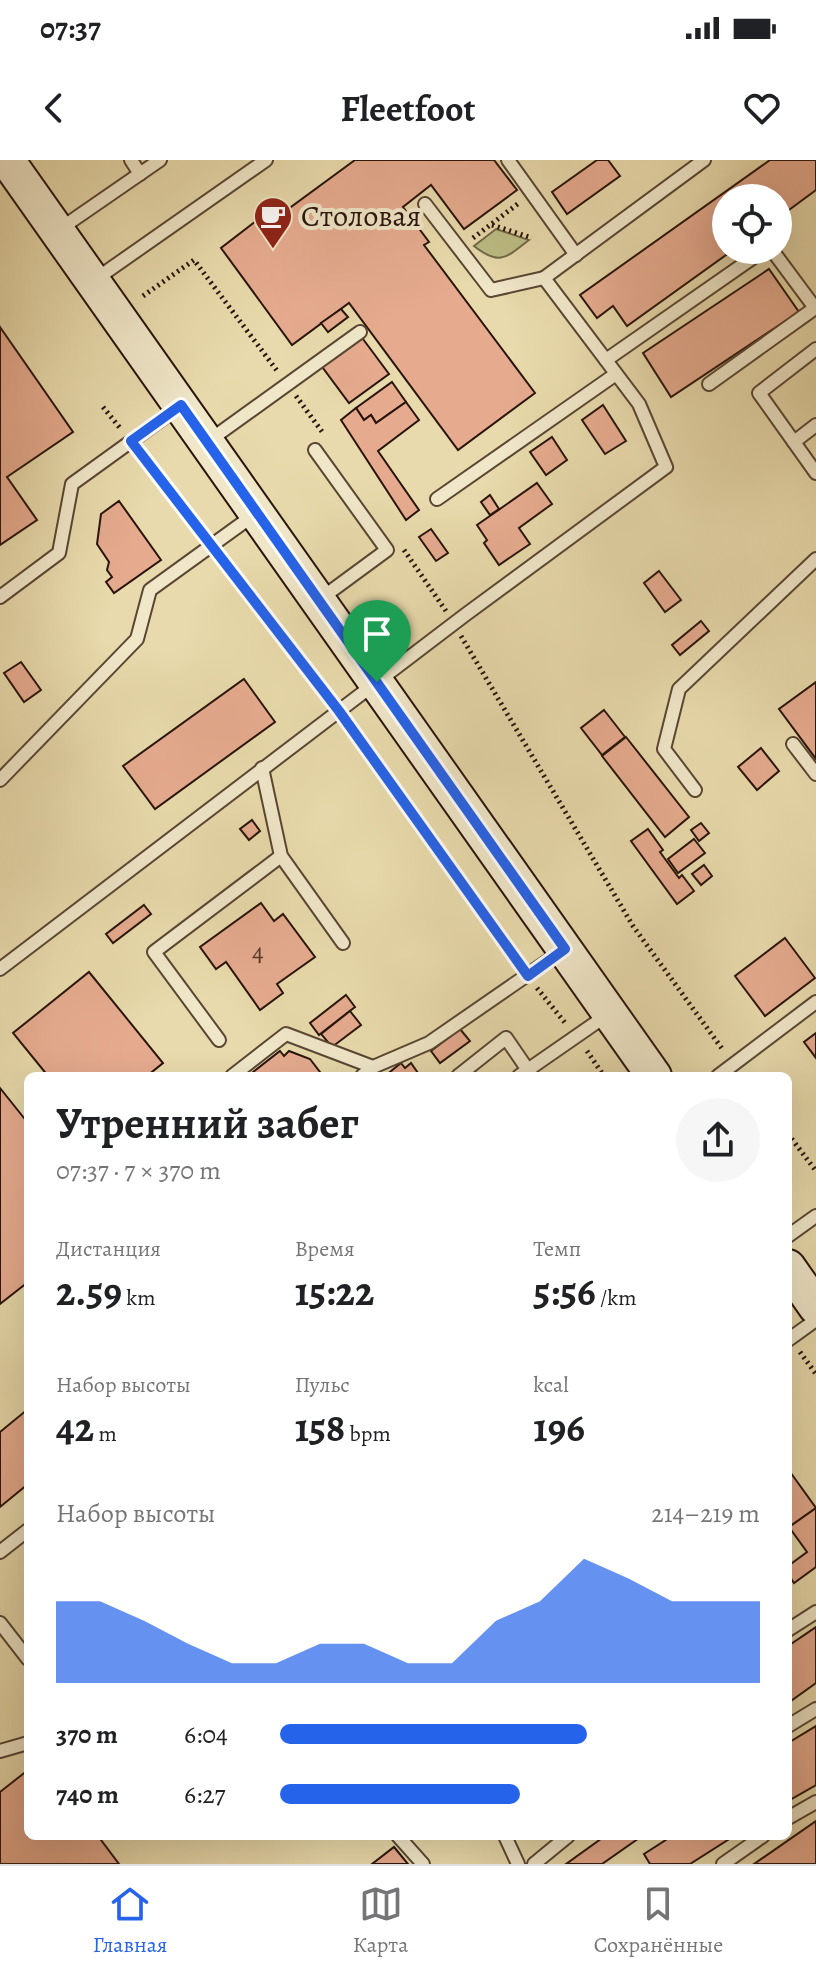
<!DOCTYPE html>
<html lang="ru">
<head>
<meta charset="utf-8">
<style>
	:root { --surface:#fff; --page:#f6f6f6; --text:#202124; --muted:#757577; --line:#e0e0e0; --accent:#2563eb }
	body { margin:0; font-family:Alegreya,serif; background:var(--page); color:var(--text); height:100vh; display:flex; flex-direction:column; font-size:30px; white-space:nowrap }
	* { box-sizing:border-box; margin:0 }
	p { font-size:26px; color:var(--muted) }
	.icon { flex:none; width:44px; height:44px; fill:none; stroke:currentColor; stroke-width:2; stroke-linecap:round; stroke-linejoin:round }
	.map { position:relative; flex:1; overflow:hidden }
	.panel { position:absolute; left:24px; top:912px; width:768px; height:768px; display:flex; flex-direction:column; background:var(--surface); border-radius:12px; box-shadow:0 8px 32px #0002 }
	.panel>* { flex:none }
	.controls { position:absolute; left:712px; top:24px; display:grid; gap:16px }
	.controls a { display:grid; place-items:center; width:80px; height:80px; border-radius:50%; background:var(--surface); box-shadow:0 8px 32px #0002; font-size:40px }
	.pin { position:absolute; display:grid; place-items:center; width:68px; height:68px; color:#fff; margin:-82px -34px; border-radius:50% 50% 50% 0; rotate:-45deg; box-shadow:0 0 8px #0007 }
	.pin .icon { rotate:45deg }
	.round { display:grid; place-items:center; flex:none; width:84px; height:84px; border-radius:42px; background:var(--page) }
	.headline { display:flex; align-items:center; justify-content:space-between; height:136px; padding:0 32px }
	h1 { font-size:44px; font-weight:600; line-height:60px }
	.metrics { display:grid; grid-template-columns:repeat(3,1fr); gap:12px; height:136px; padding:8px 32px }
	.metrics div { display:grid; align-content:center }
	.metrics b { font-size:40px; font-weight:600 }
	.metrics small { font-size:22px; font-weight:400 }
	.metrics p { font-size:22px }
	.chart { height:224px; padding:16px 32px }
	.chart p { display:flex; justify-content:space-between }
	.chart svg { width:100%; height:144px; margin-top:8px; fill:var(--accent); opacity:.7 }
	ul { padding:0 32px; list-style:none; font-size:26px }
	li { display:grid; grid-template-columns:128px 96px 1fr; align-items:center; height:60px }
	li i { height:20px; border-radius:10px; background:var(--accent) }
	.status { display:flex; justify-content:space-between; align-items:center; height:56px; padding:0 40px; background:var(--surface); direction:ltr }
	.status svg { height:22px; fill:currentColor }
	header { display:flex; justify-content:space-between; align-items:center; height:104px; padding:0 32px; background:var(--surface); font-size:36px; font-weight:600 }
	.menu { display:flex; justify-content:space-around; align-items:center; height:112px; border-top:2px solid var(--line); background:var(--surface); font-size:22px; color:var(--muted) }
	.menu a { display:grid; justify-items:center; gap:4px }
	.menu .current { color:var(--accent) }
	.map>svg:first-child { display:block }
</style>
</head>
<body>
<div class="status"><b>07:37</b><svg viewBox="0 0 49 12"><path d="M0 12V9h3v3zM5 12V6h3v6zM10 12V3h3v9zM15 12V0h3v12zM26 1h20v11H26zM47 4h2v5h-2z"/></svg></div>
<header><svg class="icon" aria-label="back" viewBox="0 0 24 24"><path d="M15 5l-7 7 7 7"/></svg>Fleetfoot<svg class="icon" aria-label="heart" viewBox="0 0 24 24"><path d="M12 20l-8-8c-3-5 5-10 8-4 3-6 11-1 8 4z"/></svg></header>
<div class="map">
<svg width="816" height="1704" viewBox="0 0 816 1704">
	<rect width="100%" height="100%" fill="#e8daac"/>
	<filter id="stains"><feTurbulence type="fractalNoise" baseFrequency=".0025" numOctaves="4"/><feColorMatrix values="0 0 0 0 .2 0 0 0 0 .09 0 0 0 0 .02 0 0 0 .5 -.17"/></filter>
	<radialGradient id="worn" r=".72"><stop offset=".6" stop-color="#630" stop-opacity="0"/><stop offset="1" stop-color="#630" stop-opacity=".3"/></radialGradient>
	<path fill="#bcbe85" stroke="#726948" stroke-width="2" d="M496 69 529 80C506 98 499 106 474 86Z"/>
	<g fill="#e6ab8f" stroke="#29140b" stroke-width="2">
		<polygon points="355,0 494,0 517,30 464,69 431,25 403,47 429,82 424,85 535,233 458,290 349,143 292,185 221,88 278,44 284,52"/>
		<polygon points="597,0 608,0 620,16 567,54 552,32"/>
		<polygon points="770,0 816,0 816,30 778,58 778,38 726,38 726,90 733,90 627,166 613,146 597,158 580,135"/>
		<polygon points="769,109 799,152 671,237 643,193"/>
		<polygon points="341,149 348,157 328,172 321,163"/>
		<polygon points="0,167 73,272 7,317 37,360 0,385"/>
		<polygon points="360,175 389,214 349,243 320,204"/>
		<polygon points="392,222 406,242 376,263 371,255 364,260 356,248"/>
		<polygon points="406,242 419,260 378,291 419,350 406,360 341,260 356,248 364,260 371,255 376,263"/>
		<polygon points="603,245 626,281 605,294 582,260"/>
		<polygon points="552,277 567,300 546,315 530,292"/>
		<polygon points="537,323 552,344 519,368 530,384 499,405 484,383 487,380 477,365"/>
		<polygon points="490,335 499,349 490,355 481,342"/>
		<polygon points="119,341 161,400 114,433 106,422 112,417 107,410 109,402 97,384 101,354"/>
		<polygon points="431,369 448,393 436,401 419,377"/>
		<polygon points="659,411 681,440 665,452 644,423"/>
		<polygon points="701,461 709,471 680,495 672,485"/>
		<polygon points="21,502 41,530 24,542 4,513"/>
		<polygon points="244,519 275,562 155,649 123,606"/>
		<polygon points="816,522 816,599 779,549"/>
		<polygon points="604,550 625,577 602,595 581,568"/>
		<polygon points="626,577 689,657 665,677 602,596"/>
		<polygon points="761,588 779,611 757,630 738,607"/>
		<polygon points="252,660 260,671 249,680 240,669"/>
		<polygon points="701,663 709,673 699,681 691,670"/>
		<polygon points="648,669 663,690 660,692 679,718 682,715 694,731 677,744 631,681"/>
		<polygon points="694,679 705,693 678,713 668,699"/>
		<polygon points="704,705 712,716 701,725 692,714"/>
		<polygon points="261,743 274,761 283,754 315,797 277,824 283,833 260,850 226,802 216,809 200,787"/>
		<polygon points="144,745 151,754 113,783 106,774"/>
		<polygon points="785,778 815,818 765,856 735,816"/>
		<polygon points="89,812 163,903 147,916 48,916 13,873"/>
		<polygon points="346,835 355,847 319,875 310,863"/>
		<polygon points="350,851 361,865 332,887 321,874"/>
		<polygon points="460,869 470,881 440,903 431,891"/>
		<polygon points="816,873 816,898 804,882"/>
		<polygon points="280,891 284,896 289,891 310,899 323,916 248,916"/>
		<polygon points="401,903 405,908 411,903 420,916 385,916"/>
		<polygon points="0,928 28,963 28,1122 0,1144"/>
		<polygon points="28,1249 28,1324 0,1347 0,1272"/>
		<polygon points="788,1309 816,1348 788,1368"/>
		<polygon points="816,1348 816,1407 794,1423 788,1414 788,1406 807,1392 789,1367"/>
		<polygon points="816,1467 816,1523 788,1543 788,1486"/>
		<polygon points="816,1566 816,1625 788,1641 788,1583"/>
		<polygon points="28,1610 28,1676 98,1676 119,1704 0,1704 0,1632"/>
		<polygon points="816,1661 816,1704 754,1704"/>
		<polygon points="605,1676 642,1676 602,1704 566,1704"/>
		<polygon points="672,1676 734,1676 690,1704 650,1704 644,1694"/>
		<polygon points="394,1687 408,1704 372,1704"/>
	</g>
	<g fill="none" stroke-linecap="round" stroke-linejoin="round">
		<g stroke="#594633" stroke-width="16">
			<g id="lane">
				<polyline points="131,0 140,14"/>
				<polyline points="508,0 576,95"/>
				<polyline points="425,44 491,130 544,118"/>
				<polyline points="60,69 160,0"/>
				<polyline points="96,119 266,0"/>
				<polyline points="816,189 759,233 816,313"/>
				<polyline points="606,200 764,90"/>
				<polyline points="709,224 815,148 772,90"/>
				<polyline points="210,280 360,172"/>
				<polyline points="794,282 816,265"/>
				<polyline points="315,290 387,390 319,440"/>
				<polyline points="437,339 616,214"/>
				<polyline points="0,437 59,393 72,324 180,246"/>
				<polyline points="793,584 816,614"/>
				<polyline points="262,608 281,696 343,783"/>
				<polyline points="0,620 137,479 150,430 255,354"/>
				<polyline points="695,630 664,589 679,529 816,399"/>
				<polyline points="0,809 465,455 666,307 639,244 544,118 704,0"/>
				<polyline points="219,880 154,792 281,696"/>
				<polyline points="232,916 286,874 373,907"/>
				<polyline points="362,916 373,907 429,883 562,791"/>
				<polyline points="458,916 506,878 532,916"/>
				<polyline points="519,916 607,855"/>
				<polyline points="718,916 816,842"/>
				<polyline points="788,1076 816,1056"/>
				<polyline points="788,1180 816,1160"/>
				<polyline points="0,1392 28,1370"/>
				<polyline points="0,1463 28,1499"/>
				<polyline points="788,1470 816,1452"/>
				<polyline points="788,1566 816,1549"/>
				<polyline points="0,1591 28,1583"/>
				<polyline points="788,1658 816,1642"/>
				<polyline points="398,1676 423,1704"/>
				<polyline points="505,1676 518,1704"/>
				<polyline points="534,1704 568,1676"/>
				<polyline points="723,1704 763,1676"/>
			</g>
		</g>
		<g stroke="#29140b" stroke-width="38">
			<g id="secondary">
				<polyline points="7,0 654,916"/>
				<polyline points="788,1107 816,1147"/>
			</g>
		</g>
		<g stroke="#29140b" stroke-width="5" stroke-dasharray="2 4" stroke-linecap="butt">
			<polyline points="492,65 532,78"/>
			<polyline points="473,78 519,43"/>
			<polyline points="143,136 194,100 278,212"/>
			<polyline points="296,236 323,273"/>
			<polyline points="103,247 120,268"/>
			<polyline points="142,295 202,372"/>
			<polyline points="404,390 446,451"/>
			<polyline points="222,399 328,537"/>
			<polyline points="461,476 633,766 723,890"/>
			<polyline points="348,565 517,801"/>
			<polyline points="537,828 566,864"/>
			<polyline points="587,891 604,916"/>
			<polyline points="788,974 816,1011"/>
			<polyline points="800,1192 816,1214"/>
		</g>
		<use href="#lane" stroke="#f0e7c9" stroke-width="12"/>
		<use href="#secondary" stroke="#f0e7c9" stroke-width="34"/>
	</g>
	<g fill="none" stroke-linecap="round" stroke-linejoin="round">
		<g stroke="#fff" stroke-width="16">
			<polygon id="route" points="181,245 565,789 528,816 339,551 131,281"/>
		</g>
		<use href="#route" stroke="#2563eb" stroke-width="10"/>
	</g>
	<defs>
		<g id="cafe-pin" transform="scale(2)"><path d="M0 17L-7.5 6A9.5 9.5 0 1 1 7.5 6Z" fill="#8f2418" stroke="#f0e7c9"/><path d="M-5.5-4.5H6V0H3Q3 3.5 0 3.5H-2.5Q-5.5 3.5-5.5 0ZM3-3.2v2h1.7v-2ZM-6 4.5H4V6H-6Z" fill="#fff"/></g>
	</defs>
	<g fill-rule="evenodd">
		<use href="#cafe-pin" x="273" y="56"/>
	</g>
	<g text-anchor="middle" stroke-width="8" stroke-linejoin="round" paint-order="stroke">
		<g font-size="26" fill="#583a2c">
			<text x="258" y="801">4</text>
		</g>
		<g font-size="30" fill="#29140b" stroke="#f0e7c9" text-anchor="start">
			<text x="301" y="66">Столовая</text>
		</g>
	</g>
	<rect width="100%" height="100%" filter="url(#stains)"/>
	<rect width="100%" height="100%" fill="url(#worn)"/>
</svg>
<div class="controls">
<a><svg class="icon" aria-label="locate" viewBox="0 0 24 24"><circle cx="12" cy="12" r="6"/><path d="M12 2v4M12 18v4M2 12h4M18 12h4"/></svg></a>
</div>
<div class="pin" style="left:377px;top:522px;background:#1e9e55"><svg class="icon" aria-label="arrive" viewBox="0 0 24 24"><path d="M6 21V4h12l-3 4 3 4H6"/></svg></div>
<section class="panel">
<div class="headline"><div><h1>Утренний забег</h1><p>07:37 · 7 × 370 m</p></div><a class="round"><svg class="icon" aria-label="share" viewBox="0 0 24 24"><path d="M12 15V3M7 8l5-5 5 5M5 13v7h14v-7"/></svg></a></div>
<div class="metrics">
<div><p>Дистанция</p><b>2.59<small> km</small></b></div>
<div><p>Время</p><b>15:22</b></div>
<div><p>Темп</p><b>5:56<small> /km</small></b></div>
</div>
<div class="metrics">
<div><p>Набор высоты</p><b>42<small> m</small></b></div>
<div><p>Пульс</p><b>158<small> bpm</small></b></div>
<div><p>kcal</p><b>196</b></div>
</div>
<div class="chart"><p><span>Набор высоты</span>214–219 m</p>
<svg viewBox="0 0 160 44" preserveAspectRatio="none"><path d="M0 44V19L10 19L20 25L30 32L40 38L50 38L60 32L70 32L80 38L90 38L100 25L110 19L120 6L130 12L140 19L150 19L160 19V44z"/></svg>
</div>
<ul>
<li><b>370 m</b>6:04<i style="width:64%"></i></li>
<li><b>740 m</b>6:27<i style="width:50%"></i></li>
</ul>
</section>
</div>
<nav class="menu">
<a class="current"><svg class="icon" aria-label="home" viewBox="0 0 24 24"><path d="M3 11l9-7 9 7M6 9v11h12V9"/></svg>Главная</a>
<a><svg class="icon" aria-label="map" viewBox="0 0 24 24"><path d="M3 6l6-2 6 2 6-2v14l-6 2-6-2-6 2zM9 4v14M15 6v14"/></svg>Карта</a>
<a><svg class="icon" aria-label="saved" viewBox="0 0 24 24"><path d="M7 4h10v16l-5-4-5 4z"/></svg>Сохранённые</a>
</nav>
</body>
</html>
